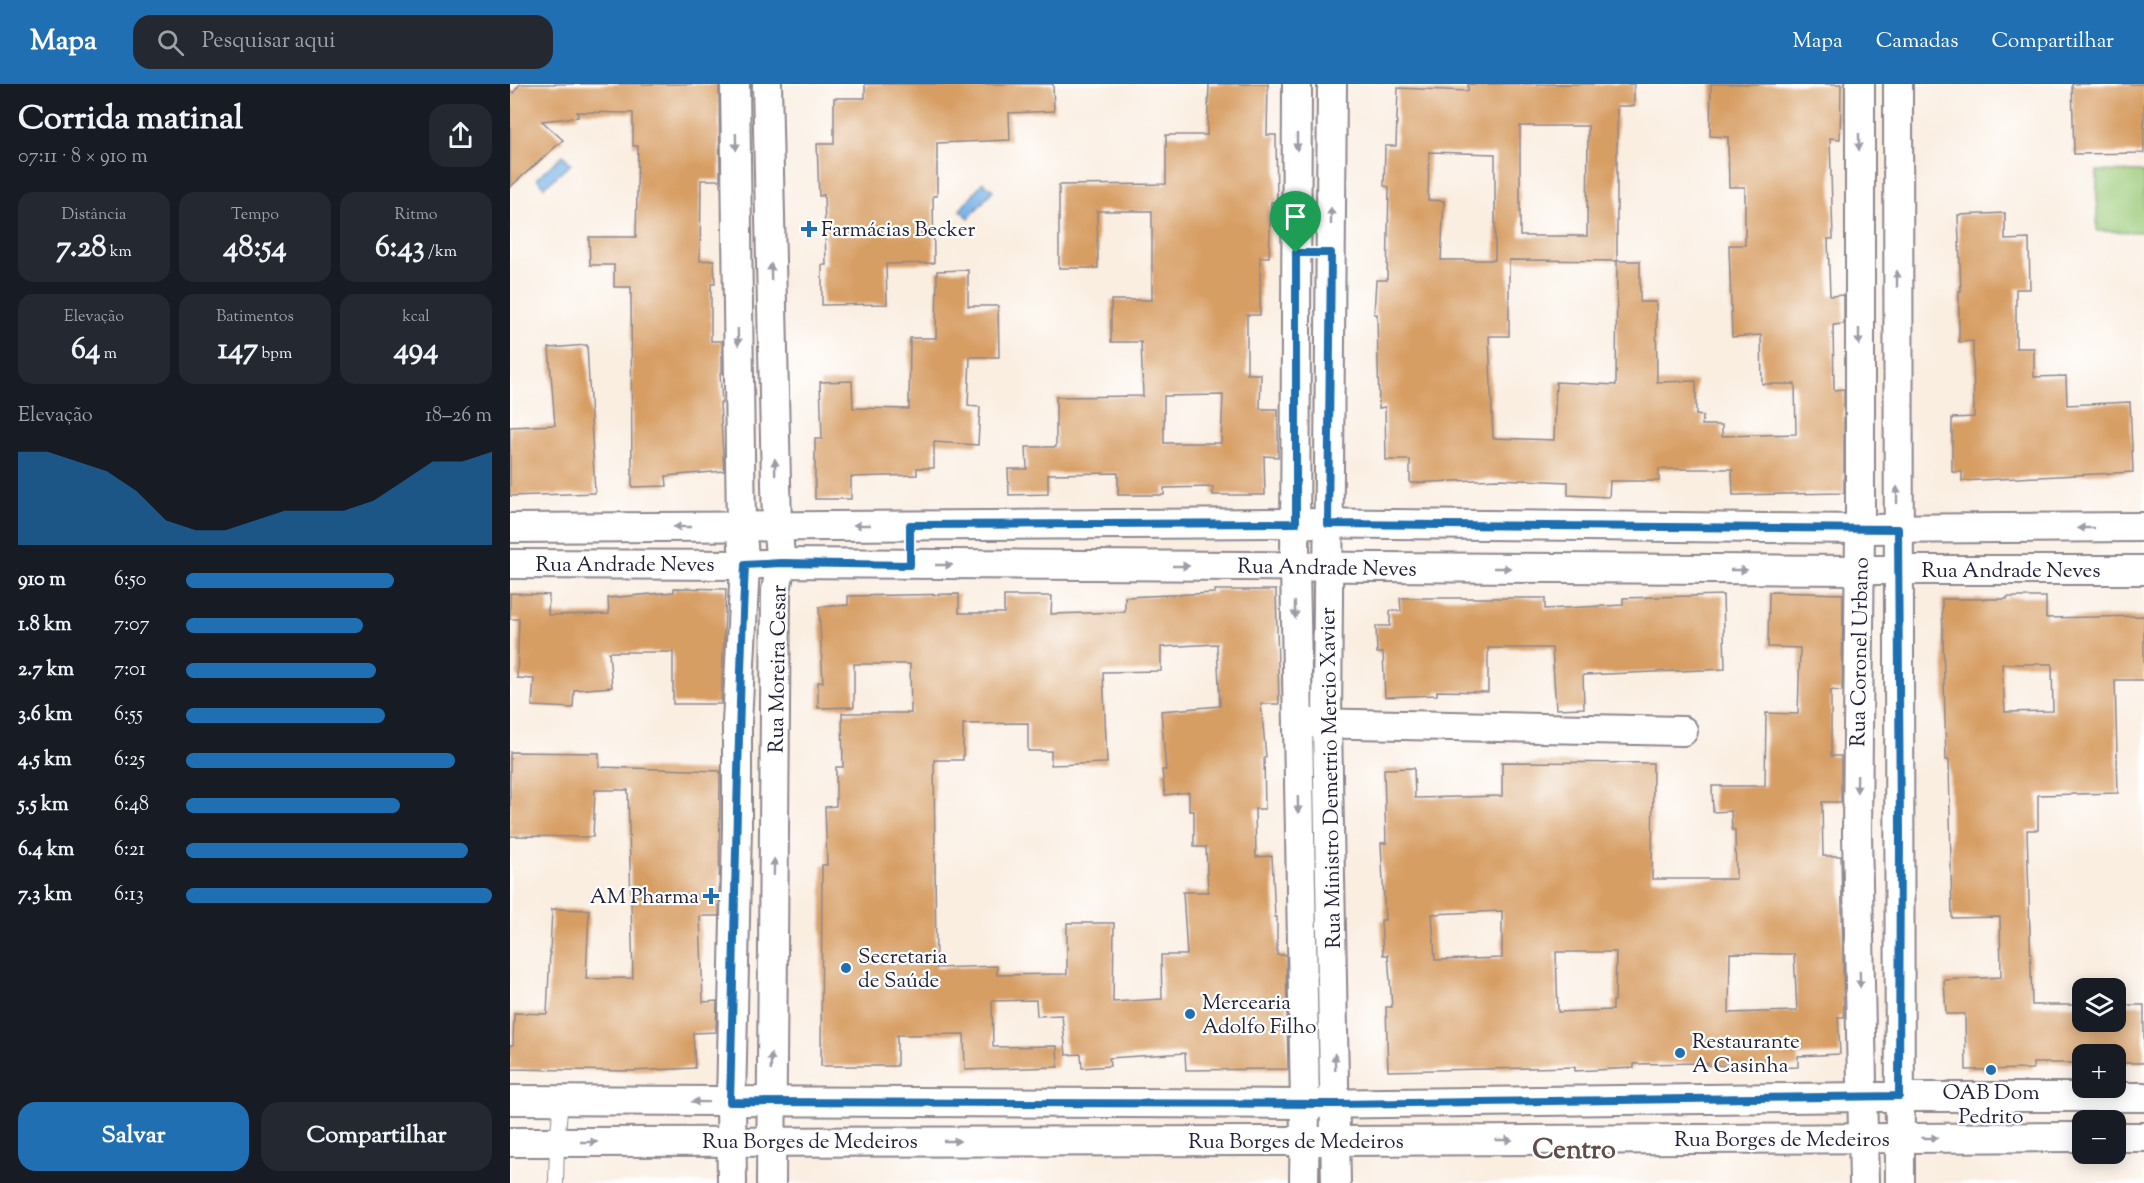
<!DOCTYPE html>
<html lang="pt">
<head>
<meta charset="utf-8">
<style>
	:root { --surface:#171b24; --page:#242831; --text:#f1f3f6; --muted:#9ea1a6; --accent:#1f6fb2 }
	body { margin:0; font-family:"Sorts Mill Goudy",serif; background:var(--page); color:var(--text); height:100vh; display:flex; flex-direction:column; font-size:22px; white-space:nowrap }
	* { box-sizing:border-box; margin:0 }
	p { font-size:20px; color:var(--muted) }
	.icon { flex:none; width:33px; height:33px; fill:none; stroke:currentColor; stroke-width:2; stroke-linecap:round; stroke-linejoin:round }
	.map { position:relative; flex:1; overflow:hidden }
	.drawer { display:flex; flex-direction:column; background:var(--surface); width:510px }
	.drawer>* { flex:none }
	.controls { position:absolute; left:1562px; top:894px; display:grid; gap:12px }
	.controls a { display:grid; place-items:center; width:54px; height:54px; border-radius:12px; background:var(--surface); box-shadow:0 3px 15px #0003; font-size:30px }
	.pin { position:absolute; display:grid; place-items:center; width:51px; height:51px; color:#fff; margin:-62px -26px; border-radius:50% 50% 50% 0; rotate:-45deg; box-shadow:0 0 6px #0007 }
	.pin .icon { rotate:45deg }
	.round { display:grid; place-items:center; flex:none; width:63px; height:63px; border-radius:18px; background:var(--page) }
	.headline { display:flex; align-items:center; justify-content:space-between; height:102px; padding:0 18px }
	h1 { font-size:33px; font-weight:700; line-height:45px }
	.metrics { display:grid; grid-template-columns:repeat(3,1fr); gap:9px; height:102px; padding:6px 18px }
	.metrics div { display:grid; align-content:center; border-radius:15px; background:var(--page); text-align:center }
	.metrics b { font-size:30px; font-weight:700 }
	.metrics small { font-size:16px; font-weight:400 }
	.metrics p { font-size:16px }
	.chart { height:168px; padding:12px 18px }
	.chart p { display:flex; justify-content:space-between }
	.chart svg { width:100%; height:108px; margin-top:6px; fill:var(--accent); opacity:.7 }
	.cta { display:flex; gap:12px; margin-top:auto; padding:12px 18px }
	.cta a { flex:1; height:69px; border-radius:18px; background:var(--accent); color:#fff; font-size:24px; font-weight:700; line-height:69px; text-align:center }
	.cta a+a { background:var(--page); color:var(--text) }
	ul { padding:0 18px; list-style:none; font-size:20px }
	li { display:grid; grid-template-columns:96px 72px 1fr; align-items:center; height:45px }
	li i { height:15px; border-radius:8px; background:var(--accent) }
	header { display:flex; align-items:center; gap:36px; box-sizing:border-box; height:84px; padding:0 30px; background:var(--accent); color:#fff }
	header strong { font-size:28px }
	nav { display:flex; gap:33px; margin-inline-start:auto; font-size:21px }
	.search { width:420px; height:54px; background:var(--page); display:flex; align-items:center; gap:15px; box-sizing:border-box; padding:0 21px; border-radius:18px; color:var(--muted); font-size:22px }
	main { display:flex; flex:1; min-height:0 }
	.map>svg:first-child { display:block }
</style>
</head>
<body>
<header>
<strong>Mapa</strong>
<div class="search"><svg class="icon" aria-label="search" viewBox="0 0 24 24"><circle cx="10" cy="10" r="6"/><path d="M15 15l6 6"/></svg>Pesquisar aqui</div>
<nav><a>Mapa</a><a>Camadas</a><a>Compartilhar</a></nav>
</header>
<main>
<section class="drawer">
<div class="headline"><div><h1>Corrida matinal</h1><p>07:11 · 8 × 910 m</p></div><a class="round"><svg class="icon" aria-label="share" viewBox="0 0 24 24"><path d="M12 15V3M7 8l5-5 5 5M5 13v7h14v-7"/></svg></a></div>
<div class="metrics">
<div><p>Distância</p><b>7.28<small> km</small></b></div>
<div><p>Tempo</p><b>48:54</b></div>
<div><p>Ritmo</p><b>6:43<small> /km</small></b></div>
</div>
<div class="metrics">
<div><p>Elevação</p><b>64<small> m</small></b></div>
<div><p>Batimentos</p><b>147<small> bpm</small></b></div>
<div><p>kcal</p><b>494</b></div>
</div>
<div class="chart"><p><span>Elevação</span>18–26 m</p>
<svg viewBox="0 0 160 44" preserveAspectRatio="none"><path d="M0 44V6L10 6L20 10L30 14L40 22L50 34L60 38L70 38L80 34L90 30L100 30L110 30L120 26L130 18L140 10L150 10L160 6V44z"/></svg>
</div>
<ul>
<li><b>910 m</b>6:50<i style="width:68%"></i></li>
<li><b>1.8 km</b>7:07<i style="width:58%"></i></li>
<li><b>2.7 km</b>7:01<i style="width:62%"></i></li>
<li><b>3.6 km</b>6:55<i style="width:65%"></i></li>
<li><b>4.5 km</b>6:25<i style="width:88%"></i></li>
<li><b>5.5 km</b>6:48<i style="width:70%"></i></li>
<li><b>6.4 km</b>6:21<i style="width:92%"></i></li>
<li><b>7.3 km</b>6:13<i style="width:100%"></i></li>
</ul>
<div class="cta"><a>Salvar</a><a>Compartilhar</a></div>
</section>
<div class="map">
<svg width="1634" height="1099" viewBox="0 0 1634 1099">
	<rect width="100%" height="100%" fill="#fff"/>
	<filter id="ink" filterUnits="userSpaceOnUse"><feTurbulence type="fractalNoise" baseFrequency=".0167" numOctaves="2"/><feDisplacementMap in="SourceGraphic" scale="12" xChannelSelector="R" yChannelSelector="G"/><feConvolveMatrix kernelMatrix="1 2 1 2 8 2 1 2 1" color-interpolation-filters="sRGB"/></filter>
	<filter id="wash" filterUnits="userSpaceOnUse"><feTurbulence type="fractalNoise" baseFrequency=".008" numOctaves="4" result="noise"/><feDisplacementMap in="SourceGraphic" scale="24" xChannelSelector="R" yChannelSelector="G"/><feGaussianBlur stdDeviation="1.35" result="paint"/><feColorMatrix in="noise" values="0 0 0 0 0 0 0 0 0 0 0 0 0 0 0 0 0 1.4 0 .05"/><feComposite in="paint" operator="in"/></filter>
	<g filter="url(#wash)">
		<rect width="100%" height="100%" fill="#faeee1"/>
		<polygon fill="#9bca78" stroke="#5e765a" stroke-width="1.5" points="1587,87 1634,88 1634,148 1587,147"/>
		<g fill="#72b0e4" stroke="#4a6990" stroke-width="1.5">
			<polygon points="53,71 61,80 34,103 27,94"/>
			<polygon points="473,98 483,106 459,134 450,126"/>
		</g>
		<g id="blocks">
			<g fill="#d79e63" fill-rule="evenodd">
				<polygon points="10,0 209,0 210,96 191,96 190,177 204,176 205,200 201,200 201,257 212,257 212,289 210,289 212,319 210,319 214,387 156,392 157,402 122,403 121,203 104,203 104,181 80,181 79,153 126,153 128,62 123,62 123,29 67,28 68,33 32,37 53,56 0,103 0,6 3,9"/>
				<polygon points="355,0 543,0 544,27 499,29 500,56 427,59 427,112 423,112 424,179 376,180 377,220 312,221 312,181 316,181 314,111 309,112 307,60 324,60 324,14 355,14"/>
				<path d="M699 0H758L757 51H766L767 118H761L759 173H750V231H737V290H751L750 325H768V373L754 372 755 411H703V403L654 404V411H608V389L538 390V410L499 411 498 385H517L516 363H546V313L633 312 631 258H601V216H642V127H587L588 184H549V101L656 100V51H697ZM713 311 711 359H654V312Z"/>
				<path d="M958 0H1124V22H1107V177H1130V218H1146L1147 298 1186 297V331L1193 332 1192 341H1212V352L1286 350 1285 300H1252L1251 251 1222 253 1219 161H1235V103H1219L1218 53 1200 52 1201 0H1331L1330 55 1320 54 1323 155H1318L1320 212 1334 211V240L1323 241 1324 306 1334 305V409L1223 411 1222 385H1149V397H1100L1099 413 1058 411V398L988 395 900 399V376H876L875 323 869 324 867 230H864L866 196H877L879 103 874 102 875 62H886L888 4 958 7ZM1010 42H1078L1077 152H1010ZM919 68 985 70V176H931L934 117 918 116ZM999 176 1107 177 1106 301 1046 298 1044 356 983 354 979 252H999Z"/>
				<polygon points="1562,0 1634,0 1634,69 1564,70"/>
				<polygon points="1495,129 1495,156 1519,155 1520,205 1506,205 1506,264 1524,264 1524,293 1556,292 1557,321 1620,318 1623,388 1452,397 1452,388 1442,388 1442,334 1464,333 1463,257 1449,258 1449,207 1451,207 1448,131"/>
				<polygon points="458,186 458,222 488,222 489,273 460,273 458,322 470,323 468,361 424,358 424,384 407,384 407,391 341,393 341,415 305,415 305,355 312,355 310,298 342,297 343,324 399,325 400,254 426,254 427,187"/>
				<polygon points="77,261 85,409 0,412 0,343 45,341 39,264"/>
				<polygon points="164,504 216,505 211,620 163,620 163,568 99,568 102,603 64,606 63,624 22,622 24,595 7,594 9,535 0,535 0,509 39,511 38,531 99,530 98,514 164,508"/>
				<path d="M705 506H766L769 620H751L756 673H754L755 725H745L746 773 762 772 765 833H767V871H776L778 985 676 986 675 969 599 974 600 982 572 984 571 970 556 971 552 931 527 932 526 916 482 917 483 963 547 962 548 983 455 986 454 950 387 951V982H311L312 781H317L315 723 326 722V683H333L332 629H401L400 580H344V623L308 624V598H313L309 523 338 521V512L449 510V529H494V512H542L541 530 615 528V513L705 509ZM707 560 710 622 651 627 656 686H652L655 711 679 708V727H684V763H696L698 808H673L677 871H651L652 915 603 918 604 839H557V890L487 891V882L426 884 424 676H453V640L518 639V667H541V681L597 679 593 588 651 587V563Z"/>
				<path d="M1259 508 1333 510 1332 607 1321 606V672H1331V718H1312L1313 772H1331L1334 933H1328L1330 970 1288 972V983L1229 985V982L1198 981V979L1124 980V984L1065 987V983L878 987 876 923H882L878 871H873L871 836H875L871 759H876L874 685 904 684 905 714 992 712V678L1143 679 1142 795H1226L1225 746H1222L1221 727 1203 728 1202 702H1255L1256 629 1288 630 1290 564 1258 563ZM992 827V874L925 876 922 830ZM1046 868H1106L1105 917H1103V926L1048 928ZM1220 869 1284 870 1287 927 1219 929Z"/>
				<polygon points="1213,511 1215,585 1073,591 1074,624 1046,625 1042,564 978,564 978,608 927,607 927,611 875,613 873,569 867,569 866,542 880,542 880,527 891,527 890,514 1035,514 1035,525 1113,521 1113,514"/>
				<path d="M1497 513H1536V534L1634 532V596H1605L1608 709 1528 711V746H1517L1522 921H1572V938H1605V921H1634V979H1605V970H1572V979H1523V985L1456 986 1455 930H1436L1434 896 1491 893 1490 833 1442 834 1439 676H1436L1432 515H1497ZM1492 580H1542L1543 627 1495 628Z"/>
				<polygon points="0,668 89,669 89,683 210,687 209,832 190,832 193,918 207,917 206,948 183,949 185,984 120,987 0,985 0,961 3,961 4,929 37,930 42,825 79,826 76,895 123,894 118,706 85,706 83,753 0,752"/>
			</g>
		</g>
	</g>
	<g filter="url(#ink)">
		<use href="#blocks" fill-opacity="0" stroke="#8e888e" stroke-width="1.5"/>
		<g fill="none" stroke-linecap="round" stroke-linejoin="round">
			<g stroke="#8e888e" stroke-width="16">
				<polyline id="lane" points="46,1099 47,1058 51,1017"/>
			</g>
			<g stroke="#8e888e" stroke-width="32">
				<g id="street">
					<polyline points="257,0 267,442 271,479 266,507 261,1099"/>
					<polyline points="787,0 785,482 795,1020 794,1099"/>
					<polyline points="822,0 817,641 826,1099"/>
					<polyline points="1350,0 1350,445 1347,749 1354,1099"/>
					<polyline points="1388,0 1390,1099"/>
					<polyline points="0,444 786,439 1350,445 1634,443"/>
					<polyline points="0,480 235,481 271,479 1349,486 1634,486"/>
					<polyline points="798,639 1173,647"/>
					<polyline points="0,1016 795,1020 1353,1013 1634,1013"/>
					<polyline points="1605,1053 1634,1053"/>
					<polyline points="0,1058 826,1057 1572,1053"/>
					<polyline points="222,1099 221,1019 227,743 227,639 235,481 231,443 225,0"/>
				</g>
			</g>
			<use href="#lane" stroke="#fff" stroke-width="14"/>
			<use href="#street" stroke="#fff" stroke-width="28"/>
		</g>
		<defs><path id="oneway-solid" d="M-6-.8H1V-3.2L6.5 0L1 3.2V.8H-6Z" transform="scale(1.5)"/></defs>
		<g fill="#9c9ca7">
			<use href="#oneway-solid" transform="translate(226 58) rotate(89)"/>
			<use href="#oneway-solid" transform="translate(787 58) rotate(90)"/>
			<use href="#oneway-solid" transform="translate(1349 58) rotate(90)"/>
			<use href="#oneway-solid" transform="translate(821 132) rotate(-90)"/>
			<use href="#oneway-solid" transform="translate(261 188) rotate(-91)"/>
			<use href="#oneway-solid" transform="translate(1387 195) rotate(-90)"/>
			<use href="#oneway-solid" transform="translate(228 253) rotate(89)"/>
			<use href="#oneway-solid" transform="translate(1349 253) rotate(90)"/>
			<use href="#oneway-solid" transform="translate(265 383) rotate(-91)"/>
			<use href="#oneway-solid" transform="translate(1387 411) rotate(-90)"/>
			<use href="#oneway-solid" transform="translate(352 441) rotate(180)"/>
			<use href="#oneway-solid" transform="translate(172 443) rotate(180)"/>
			<use href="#oneway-solid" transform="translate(1576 444) rotate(180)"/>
			<use href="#oneway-solid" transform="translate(434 481)"/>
			<use href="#oneway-solid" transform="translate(671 482)"/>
			<use href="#oneway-solid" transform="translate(992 484)"/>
			<use href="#oneway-solid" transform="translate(1229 486)"/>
			<use href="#oneway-solid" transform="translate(785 526) rotate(89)"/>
			<use href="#oneway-solid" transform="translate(1347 700) rotate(91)"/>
			<use href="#oneway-solid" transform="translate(788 721) rotate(89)"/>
			<use href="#oneway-solid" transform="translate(264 783) rotate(-89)"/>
			<use href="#oneway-solid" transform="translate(1350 895) rotate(89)"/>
			<use href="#oneway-solid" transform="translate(261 978) rotate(-89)"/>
			<use href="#oneway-solid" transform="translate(825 978) rotate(-92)"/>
			<use href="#oneway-solid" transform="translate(190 1018) rotate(-179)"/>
			<use href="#oneway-solid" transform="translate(1420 1054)"/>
			<use href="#oneway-solid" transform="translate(994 1056)"/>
			<use href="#oneway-solid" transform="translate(442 1057)"/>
			<use href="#oneway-solid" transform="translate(79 1058)"/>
		</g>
	</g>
	<g fill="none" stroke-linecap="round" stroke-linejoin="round" filter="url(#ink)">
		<g stroke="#fff" stroke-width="12">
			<path id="route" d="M786 169H821L818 440 1388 445 1390 748 1389 1012 826 1020 220 1018C225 839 227 660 235 481L271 479 400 481V441L786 439Z"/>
		</g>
		<use href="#route" stroke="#1f6fb2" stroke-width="8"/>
	</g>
	<g fill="#1f6fb2" stroke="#fff" stroke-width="2">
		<path d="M296 136h6v6h6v6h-6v6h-6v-6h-6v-6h6z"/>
		<path d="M198 803h6v6h6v6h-6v6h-6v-6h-6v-6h6z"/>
		<circle cx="336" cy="884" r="6"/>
		<circle cx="680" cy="930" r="6"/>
		<circle cx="1170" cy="969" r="6"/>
		<circle cx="1481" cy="986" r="6"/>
	</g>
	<g text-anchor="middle" stroke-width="4.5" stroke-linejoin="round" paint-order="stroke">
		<g font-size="21" fill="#22223b" stroke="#fff" text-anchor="start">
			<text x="311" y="152">Farmácias Becker</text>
			<text x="189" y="819" text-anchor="end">AM Pharma</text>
			<text x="348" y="879">Secretaria<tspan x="348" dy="24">de Saúde</tspan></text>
			<text x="692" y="925">Mercearia<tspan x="692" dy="24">Adolfo Filho</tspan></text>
			<text x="1182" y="964">Restaurante<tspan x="1182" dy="24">A Casinha</tspan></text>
			<text x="1481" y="1015" text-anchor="middle">OAB Dom<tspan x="1481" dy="24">Pedrito</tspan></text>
		</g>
		<g font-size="21" fill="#22223b" stroke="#fff">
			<text x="115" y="487">Rua Andrade Neves</text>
			<text transform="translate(817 483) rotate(1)" y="7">Rua Andrade Neves</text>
			<text x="1501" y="493">Rua Andrade Neves</text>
			<text transform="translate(1349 568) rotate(-89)" y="7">Rua Coronel Urbano</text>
			<text transform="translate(267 585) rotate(-89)" y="7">Rua Moreira Cesar</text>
			<text transform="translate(820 694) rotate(-91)" y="7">Rua Ministro Demetrio Mercio Xavier</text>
			<text x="1272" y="1062">Rua Borges de Medeiros</text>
			<text x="300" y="1064">Rua Borges de Medeiros</text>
			<text x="786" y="1064">Rua Borges de Medeiros</text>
		</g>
		<g font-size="27" font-weight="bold" fill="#614d49" stroke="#fff">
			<text x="1064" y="1074">Centro</text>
		</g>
	</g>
</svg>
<div class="controls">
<a><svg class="icon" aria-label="layers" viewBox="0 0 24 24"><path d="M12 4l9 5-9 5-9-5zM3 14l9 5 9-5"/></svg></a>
<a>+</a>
<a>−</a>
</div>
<div class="pin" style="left:786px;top:169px;background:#1e9e55"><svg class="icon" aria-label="arrive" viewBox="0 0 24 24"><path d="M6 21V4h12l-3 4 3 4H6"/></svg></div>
</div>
</main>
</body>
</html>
